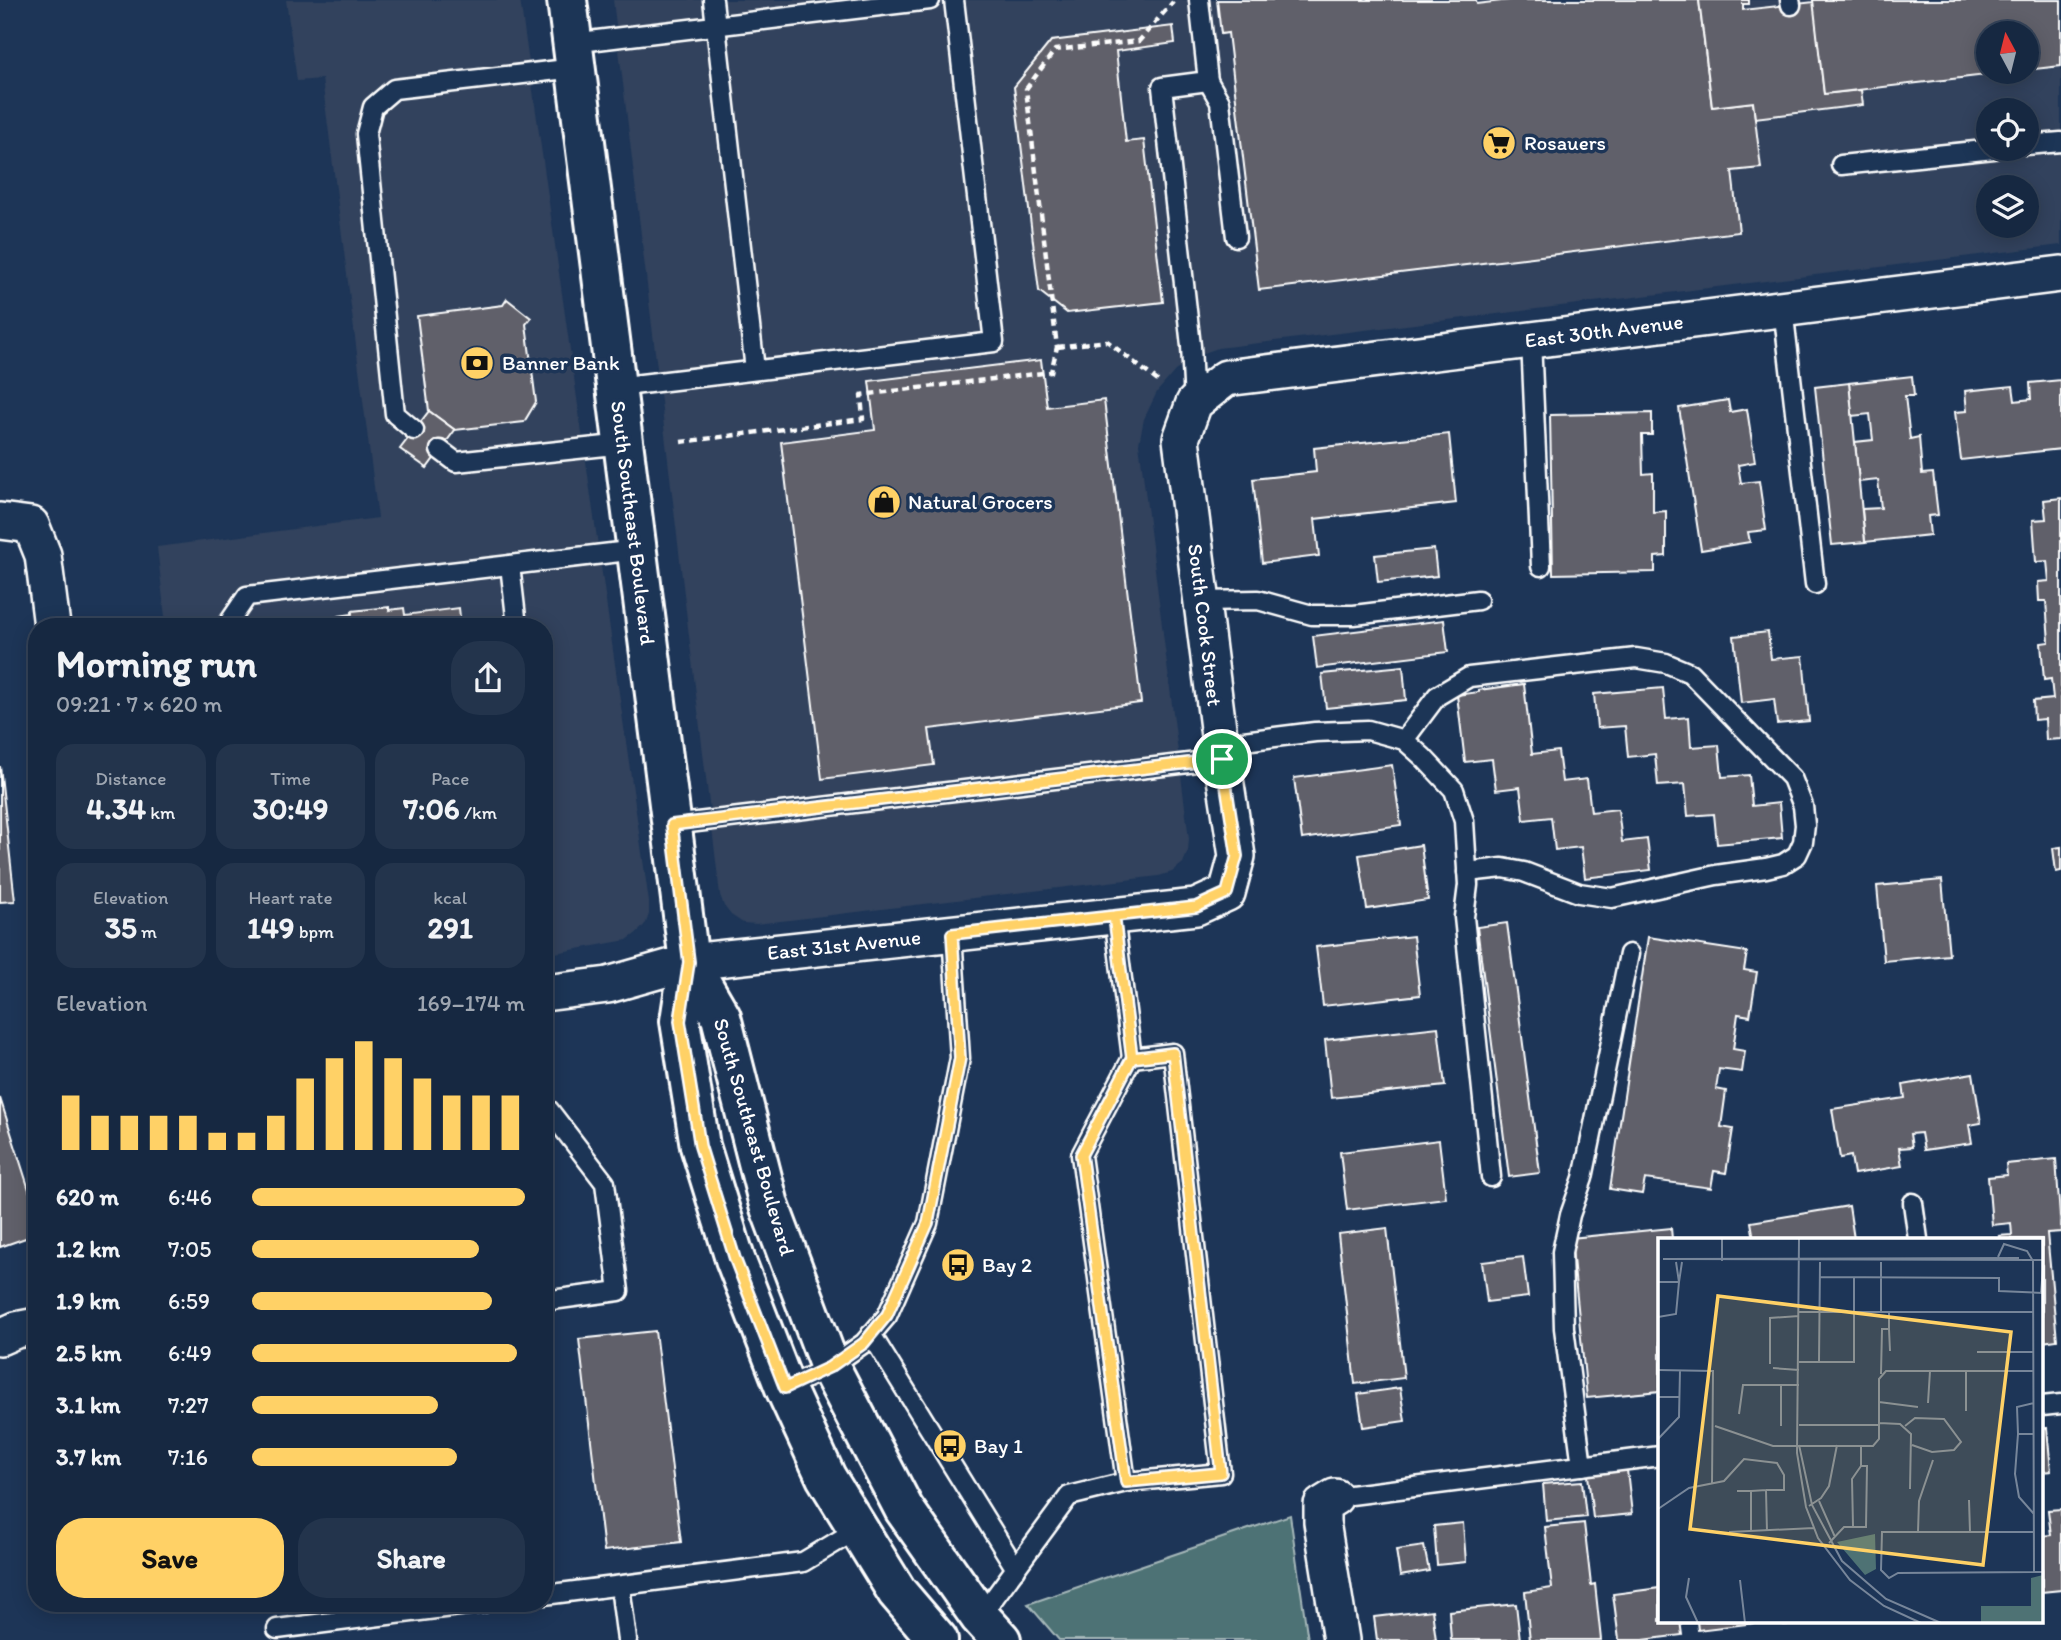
<!DOCTYPE html>
<html lang="en">
<head>
<meta charset="utf-8">
<style>
	:root { --surface:#162841; --page:#23344c; --text:#f1f3f6; --muted:#9ea6b1; --line:#35445a; --accent:#ffd166 }
	body { margin:0; font-family:Itim,sans-serif; background:var(--page); color:var(--text); height:100vh; display:flex; flex-direction:column; font-size:26px; white-space:nowrap }
	* { box-sizing:border-box; margin:0 }
	p { font-size:23px; color:var(--muted) }
	.icon { flex:none; width:38px; height:38px; fill:none; stroke:currentColor; stroke-width:2; stroke-linecap:round; stroke-linejoin:round }
	.map { position:relative; flex:1; overflow:hidden }
	.details { position:absolute; left:28px; top:618px; width:525px; height:994px; display:flex; flex-direction:column; background:var(--surface); border-radius:28px; box-shadow:0 4px 18px #0003,0 0 0 2px var(--line) }
	.details>* { flex:none }
	.needle { width:46px; rotate:353deg }
	.fabs { position:absolute; left:1976px; top:21px; display:grid; gap:14px }
	.fabs a { display:grid; place-items:center; width:63px; height:63px; border-radius:50%; background:var(--surface); box-shadow:0 4px 18px #0003,0 0 0 2px var(--line); font-size:35px }
	.pin { position:absolute; display:grid; place-items:center; width:60px; height:60px; color:#fff; margin:-30px; border:4px solid #fff; border-radius:50%; box-shadow:0 2px 7px #0007 }
	.round { display:grid; place-items:center; flex:none; width:74px; height:74px; border-radius:28px; background:var(--page) }
	.headline { display:flex; align-items:center; justify-content:space-between; height:119px; padding:0 28px }
	h1 { font-size:38px; font-weight:700; line-height:52px }
	.metrics { display:grid; grid-template-columns:repeat(3,1fr); gap:10px; height:119px; padding:7px 28px }
	.metrics div { display:grid; align-content:center; border-radius:18px; background:var(--page); text-align:center }
	.metrics b { font-size:30px; font-weight:700 }
	.metrics small { font-size:19px; font-weight:400 }
	.metrics p { font-size:19px }
	.chart { height:196px; padding:14px 28px }
	.chart p { display:flex; justify-content:space-between }
	.chart svg { width:100%; height:126px; margin-top:7px; stroke:var(--accent); stroke-width:6 }
	.primary-button { display:flex; gap:14px; margin-top:auto; padding:14px 28px }
	.primary-button a { flex:1; height:80px; border-radius:28px; background:var(--accent); color:#111; font-size:28px; font-weight:700; line-height:80px; text-align:center }
	.primary-button a+a { background:var(--page); color:var(--text) }
	ul { padding:0 28px; list-style:none; font-size:23px }
	li { display:grid; grid-template-columns:112px 84px 1fr; align-items:center; height:52px }
	li i { height:18px; border-radius:9px; background:var(--accent) }
	.map>svg:first-child { display:block }
</style>
</head>
<body>
<div class="map">
<svg width="2061" height="1640" viewBox="0 0 2061 1640">
	<rect width="100%" height="100%" fill="#1d3557"/>
	<filter id="ink" filterUnits="userSpaceOnUse"><feTurbulence type="fractalNoise" baseFrequency=".0143" numOctaves="2"/><feDisplacementMap in="SourceGraphic" scale="14" xChannelSelector="R" yChannelSelector="G"/><feConvolveMatrix kernelMatrix="1 2 1 2 8 2 1 2 1" color-interpolation-filters="sRGB"/></filter>
	<g filter="url(#ink)">
		<g fill="#31425d" fill-rule="evenodd">
			<polygon points="286,0 520,0 649,902 649,914 646,923 638,932 627,940 544,955 544,626 166,626 157,547 378,518 322,79 297,81"/>
			<path d="M613 0H2061V245L1218 348 1196 356 1175 371 1157 392 1144 419 1139 443 1189 839 1188 851 1183 863 1172 872 1159 876 756 924 743 923 731 915 724 906 720 895ZM1988 33H2026V72H1988ZM1988 110H2026V149H1988ZM1988 187H2026V226H1988Z"/>
		</g>
		<polygon fill="#4e7274" stroke="#a6b8ba" stroke-width="2" points="1290,1515 1308,1640 1059,1640 1028,1604"/>
		<g fill="#61616b" stroke="#fff" stroke-width="2">
			<polygon points="1217,0 1476,0 1477,4 1510,0 1699,0 1712,107 1753,102 1761,168 1732,171 1739,232 1259,290 1228,33 1221,34"/>
			<polygon points="1699,0 1749,0 1749,4 1743,4 1743,10 1814,2 1824,94 1861,90 1863,105 1755,118 1753,102 1712,107"/>
			<polygon points="1813,0 2061,0 2061,66 2026,70 2026,33 1988,33 1988,72 2012,72 1824,94"/>
			<polygon points="1173,26 1175,43 1116,51 1126,142 1144,140 1163,302 1067,313 1039,291 1014,87 1051,41"/>
			<polygon points="507,299 531,318 526,324 536,402 524,422 455,430 429,411 417,316 503,305"/>
			<polygon points="1041,360 1047,407 1104,400 1141,703 929,729 934,765 822,779 781,442 875,430 869,381"/>
			<polygon points="1912,376 1914,396 1905,396 1910,439 1919,437 1922,474 1933,473 1938,515 1928,516 1930,535 1865,542 1862,509 1881,508 1878,480 1859,482 1855,442 1873,440 1870,414 1852,416 1849,383"/>
			<polygon points="2061,380 2061,449 1961,460 1955,412 1967,411 1965,391 2013,386 2015,401 2031,399 2030,383"/>
			<polygon points="1849,383 1865,542 1832,545 1815,387"/>
			<polygon points="1728,400 1730,412 1747,409 1755,462 1738,465 1741,483 1759,481 1766,530 1748,532 1750,542 1701,550 1679,408"/>
			<polygon points="429,411 455,430 427,468 400,449"/>
			<polygon points="1652,413 1652,435 1642,435 1643,474 1653,473 1653,512 1666,511 1666,556 1655,557 1655,572 1553,574 1550,415"/>
			<polygon points="1449,434 1456,503 1315,519 1319,556 1262,563 1253,479 1316,472 1314,448"/>
			<polygon points="2061,498 2061,739 2046,740 2045,719 2034,720 2033,701 2053,699 2051,679 2044,680 2041,643 2049,642 2046,601 2039,601 2038,582 2049,581 2047,561 2036,562 2033,520 2046,519 2044,500"/>
			<polygon points="1434,549 1437,576 1378,582 1375,555"/>
			<polygon points="389,607 389,610 404,608 405,615 459,608 461,626 310,626 339,623 338,616 352,614 352,611"/>
			<polygon points="1444,620 1448,652 1317,668 1313,636"/>
			<polygon points="1768,632 1771,659 1803,656 1809,721 1777,724 1774,699 1741,703 1734,636"/>
			<polygon points="1403,666 1406,700 1326,708 1322,674"/>
			<polygon points="1524,684 1532,754 1558,751 1562,782 1587,779 1591,812 1618,809 1622,842 1647,839 1651,870 1585,878 1581,847 1555,850 1551,817 1524,820 1520,787 1496,790 1492,759 1465,762 1457,695 1479,692 1479,690"/>
			<polygon points="1663,688 1666,719 1689,717 1691,747 1719,745 1722,777 1749,775 1752,806 1779,803 1782,838 1717,844 1714,814 1688,816 1685,784 1658,786 1655,754 1628,757 1625,726 1597,728 1594,694"/>
			<polygon points="1392,765 1401,825 1302,839 1294,778"/>
			<polygon points="0,766 15,901 0,902"/>
			<polygon points="1421,845 1428,900 1367,909 1359,855"/>
			<polygon points="2061,847 2061,871 2056,872 2053,848"/>
			<polygon points="1942,880 1949,955 1884,961 1877,886"/>
			<polygon points="1507,923 1540,1173 1509,1177 1477,927"/>
			<polygon points="1413,936 1420,995 1323,1006 1316,947"/>
			<polygon points="1648,937 1747,952 1744,970 1757,972 1750,1016 1738,1014 1733,1049 1745,1051 1742,1072 1719,1069 1716,1089 1726,1091 1721,1127 1733,1129 1726,1173 1714,1171 1711,1188 1645,1179 1642,1194 1610,1189"/>
			<polygon points="1438,1027 1445,1086 1331,1098 1325,1040"/>
			<polygon points="1973,1073 1981,1123 1969,1125 1972,1143 1924,1150 1921,1133 1910,1134 1912,1147 1899,1148 1902,1166 1854,1174 1851,1156 1840,1158 1832,1109 1905,1098 1903,1085"/>
			<polygon points="0,1098 37,1215 37,1234 0,1247"/>
			<polygon points="1439,1140 1446,1198 1347,1210 1340,1152"/>
			<polygon points="2056,1159 2061,1232 2047,1233 2057,1340 2042,1342 2042,1239 2000,1239 1999,1236 2012,1235 2011,1223 1992,1225 1988,1177 2007,1175 2006,1164"/>
			<polygon points="1849,1206 1854,1239 1754,1239 1751,1222"/>
			<polygon points="1387,1228 1404,1378 1355,1384 1338,1234"/>
			<polygon points="1671,1228 1672,1239 1660,1239 1660,1391 1587,1398 1571,1238"/>
			<polygon points="1523,1257 1528,1297 1487,1302 1482,1262"/>
			<polygon points="655,1331 681,1542 604,1551 579,1339"/>
			<polygon points="1400,1388 1405,1421 1363,1427 1358,1394"/>
			<polygon points="2042,1428 2047,1428 2051,1471 2042,1472"/>
			<polygon points="1627,1470 1632,1514 1593,1518 1588,1475"/>
			<polygon points="1582,1481 1586,1517 1546,1521 1543,1484"/>
			<polygon points="2061,1509 2061,1590 2042,1592 2042,1536 2051,1535 2048,1510"/>
			<polygon points="1463,1523 1466,1562 1437,1565 1434,1526"/>
			<polygon points="1584,1523 1591,1585 1595,1584 1601,1640 1530,1640 1525,1592 1552,1588 1545,1527"/>
			<polygon points="1424,1546 1429,1571 1400,1576 1396,1550"/>
			<polygon points="1660,1588 1660,1621 1680,1621 1682,1635 1643,1640 1619,1640 1613,1594"/>
			<polygon points="1516,1604 1520,1640 1451,1640 1449,1611"/>
			<polygon points="1432,1610 1436,1640 1377,1640 1374,1617"/>
			<polygon points="1697,1621 1762,1621 1763,1622 1698,1630"/>
			<polygon points="1783,1621 1819,1621 1784,1625"/>
		</g>
		<g fill="none" stroke-linecap="round" stroke-linejoin="round">
			<g stroke="#fff" stroke-width="23">
				<g id="lane">
					<polyline points="713,0 755,370"/>
					<polyline points="1790,0 1791,5"/>
					<polyline points="572,43 930,0"/>
					<polyline points="1208,81 1220,102 1236,237"/>
					<polyline points="2026,145 2061,142"/>
					<polyline points="1841,165 1994,149"/>
					<polyline points="1783,308 1815,584"/>
					<polyline points="1531,340 1541,566"/>
					<polyline points="616,387 994,342 954,0"/>
					<polyline points="1194,403 1191,346 1162,87 1208,81 1199,0"/>
					<polyline points="414,430 395,414 366,134 373,107 394,89 575,68"/>
					<polyline points="440,450 456,462 624,444"/>
					<polyline points="510,565 517,626"/>
					<polyline points="1202,601 1258,600 1312,615 1354,615 1478,600"/>
					<polyline points="229,626 228,624 247,596 637,550"/>
					<polyline points="1404,740 1437,696 1469,677 1636,658 1666,663 1690,673 1792,778 1803,806 1805,825 1803,842 1797,855 1783,864 1766,868 1716,875 1612,898 1579,893 1524,872 1503,868 1467,872"/>
					<polyline points="1220,744 1315,732 1368,730 1404,740 1423,757 1454,790 1464,821 1468,885 1464,917 1491,1177"/>
					<polyline points="672,825 1222,759"/>
					<polyline points="544,1110 549,1110 605,1183 619,1291 544,1301"/>
					<polyline points="1913,1203 1918,1239"/>
					<polyline points="871,1334 1016,1569"/>
					<polyline points="785,1388 830,1367 864,1343 887,1316 928,1223 960,1058 952,934"/>
					<polyline points="2042,1406 2061,1404"/>
					<polyline points="1582,1466 1564,1328 1562,1252 1570,1215 1583,1178 1629,954"/>
					<polyline points="1126,1482 1081,1155 1132,1058"/>
					<polyline points="1335,1497 1660,1456"/>
					<polyline points="620,1586 627,1640"/>
					<polyline points="544,1595 803,1562 858,1529"/>
					<polyline points="980,1617 1069,1496 1126,1482 1221,1473 1173,1053 1132,1058 1114,916"/>
					<polyline points="277,1629 483,1603"/>
				</g>
			</g>
			<g stroke="#fff" stroke-width="40">
				<g id="street">
					<polyline points="0,521 31,525 43,555 52,626"/>
					<polyline points="544,993 608,985 689,962 1196,907 1227,893 1237,856 1222,759 1181,439 1194,403 1226,378 2061,274"/>
					<polyline points="0,1337 16,1330 37,1326"/>
					<polyline points="1335,1497 1322,1505 1322,1522 1341,1640"/>
				</g>
			</g>
			<g stroke="#fff" stroke-width="44">
				<g id="secondary">
					<polyline points="567,0 689,962 680,1021 700,1146 735,1259 785,1388 826,1477 897,1592 938,1640"/>
					<polyline points="689,962 721,1017 769,1205 830,1367 904,1509 980,1617 1001,1640"/>
				</g>
			</g>
			<g stroke="#fff" stroke-width="4.5" stroke-dasharray="7 5" stroke-linecap="butt">
				<polyline points="1057,347 1107,341 1159,382"/>
				<polyline points="681,442 863,419 861,395 1051,372 1057,347 1026,89 1055,50 1139,41 1173,2"/>
			</g>
			<use href="#lane" stroke="#1d3557" stroke-width="18"/>
			<use href="#street" stroke="#1d3557" stroke-width="35"/>
			<use href="#secondary" stroke="#1d3557" stroke-width="38"/>
		</g>
	</g>
	<g fill="none" stroke-linecap="round" stroke-linejoin="round" filter="url(#ink)">
		<g stroke="#fff" stroke-width="14">
			<polyline id="route" points="1222,759 672,825 689,962 680,1021 700,1146 735,1259 785,1388 830,1367 864,1343 887,1315 928,1223 960,1058 952,934 1114,916 1132,1058 1173,1053 1221,1473 1126,1482 1081,1155 1132,1058 1114,916 1196,907 1227,893 1237,856 1222,759"/>
		</g>
		<use href="#route" stroke="#ffd166" stroke-width="9"/>
	</g>
	<defs>
		<g id="supermarket-disc" transform="scale(1.75)"><circle r="9.5" fill="#ffd166" stroke="#1d3557"/><path d="M-6-5.5h2.5l.6 2H6L4.5 2H-2.5L-4.4-4H-6ZM-1.5 3.2a1.3 1.3 0 1 0 .1 0ZM3 3.2a1.3 1.3 0 1 0 .1 0Z" fill="#111"/></g>
		<g id="bank-disc" transform="scale(1.75)"><circle r="9.5" fill="#ffd166" stroke="#1d3557"/><path d="M-6-4H6V4H-6ZM0-2.3a2.3 2.3 0 1 0 0 4.6a2.3 2.3 0 1 0 0-4.6Z" fill="#111"/></g>
		<g id="shop-disc" transform="scale(1.75)"><circle r="9.5" fill="#ffd166" stroke="#1d3557"/><path d="M-5-2.5h2.3a2.7 3.5 0 0 1 5.4 0H5L5.5 6h-11ZM-1.5-2.5h3a1.5 2.3 0 0 0-3 0Z" fill="#111"/></g>
		<g id="bus-disc" transform="scale(1.75)"><circle r="9.5" fill="#ffd166" stroke="#1d3557"/><path d="M-5-6H5V4H4V6H2V4H-2V6H-4V4H-5ZM-3.5-4V0h7V-4ZM-3.5 1.2v1.5H-2V1.2ZM2 1.2v1.5H3.5V1.2Z" fill="#111"/></g>
	</defs>
	<g fill-rule="evenodd">
		<use href="#supermarket-disc" x="1499" y="143"/>
		<use href="#bank-disc" x="477" y="363"/>
		<use href="#shop-disc" x="884" y="502"/>
		<use href="#bus-disc" x="958" y="1265"/>
		<use href="#bus-disc" x="950" y="1446"/>
	</g>
	<g text-anchor="middle" stroke-width="7" stroke-linejoin="round" paint-order="stroke">
		<g font-size="21" fill="#fff" stroke="#1d3557" text-anchor="start">
			<text x="1524" y="150">Rosauers</text>
			<text x="502" y="370">Banner Bank</text>
			<text x="908" y="509">Natural Grocers</text>
			<text x="982" y="1272">Bay 2</text>
			<text x="974" y="1453">Bay 1</text>
		</g>
		<g font-size="21" fill="#fff" stroke="#1d3557">
			<text transform="translate(1604 331) rotate(-7)" y="7">East 30th Avenue</text>
			<text transform="translate(633 523) rotate(83)" y="7">South Southeast Boulevard</text>
			<text transform="translate(1205 625) rotate(83)" y="7">South Cook Street</text>
			<text transform="translate(844 945) rotate(-6)" y="7">East 31st Avenue</text>
			<text transform="translate(754 1137) rotate(74)" y="7">South Southeast Boulevard</text>
		</g>
	</g>
	<g transform="translate(1658 1238)">
		<rect width="385" height="385" fill="#1d3557"/>
		<path d="M217 296 218 331 207 337 179 304ZM385 337V385H323V368H373V340Z" fill="#4e7274"/>
		<path fill="none" stroke="#77869a" stroke-width="2" d="M141 0 139 215 148 269 160 300 192 342 226 368 263 385M340 19 346 6 369 13 375 23 376 334M5 21 385 22M6 21 361 20M64 23V0M18 24 21 44 24 24M162 39 341 40V53L385 55M0 44H21L18 76 0 79M383 54 385 31M141 74H376M223 74V24M231 91 232 113M319 114H376M141 124H196V40M161 124 162 24M112 126V80L141 78M115 130 141 132M0 132 55 133 54 246M223 136 224 91H231V74M0 159H22M221 164 260 169M270 165 272 133M308 173V133M81 176 85 147H141M221 185 242 186 253 196 252 251M141 187H221M57 188 115 208H215L221 201V141L228 133H376M123 188V147M247 188 257 180 286 181 303 204 296 212 274 214 254 207M360 196 359 169 376 165M0 201 21 179 22 132M141 207 154 267 184 323 228 361 283 385M79 253H93V294M93 253 108 252 109 294M311 262 312 294M161 263 177 299M151 268 163 260 171 248 179 207M0 271 31 250 66 243 86 221 119 225 126 237V252H108M376 276 361 259 357 236 360 196H376M195 288 194 241 203 228M71 294 156 290M260 294 261 263 275 222M376 294H224L223 332 231 340 240 335 385 334M171 305 186 289H208L209 228H203V208M31 340 28 359 40 385M82 342 87 385"/>
		<path fill="#ffd166" fill-opacity="0.15" stroke="#ffd166" stroke-width="3.5" d="M60 58 353 94 325 327 32 291Z"/>
		<rect width="385" height="385" fill="none" stroke="#fff" stroke-width="3.5"/>
	</g>
</svg>
<div class="fabs">
<a><svg class="needle" viewBox="-14 -14 28 28"><path d="M0-13l5 13h-10z" fill="#e53935"/><path d="M0 13l5-13h-10z" fill="#9ea6b1"/></svg></a>
<a><svg class="icon" aria-label="locate" viewBox="0 0 24 24"><circle cx="12" cy="12" r="6"/><path d="M12 2v4M12 18v4M2 12h4M18 12h4"/></svg></a>
<a><svg class="icon" aria-label="layers" viewBox="0 0 24 24"><path d="M12 4l9 5-9 5-9-5zM3 14l9 5 9-5"/></svg></a>
</div>
<div class="pin" style="left:1222px;top:759px;background:#1e9e55"><svg class="icon" aria-label="arrive" viewBox="0 0 24 24"><path d="M6 21V4h12l-3 4 3 4H6"/></svg></div>
<section class="details">
<div class="headline"><div><h1>Morning run</h1><p>09:21 · 7 × 620 m</p></div><a class="round"><svg class="icon" aria-label="share" viewBox="0 0 24 24"><path d="M12 15V3M7 8l5-5 5 5M5 13v7h14v-7"/></svg></a></div>
<div class="metrics">
<div><p>Distance</p><b>4.34<small> km</small></b></div>
<div><p>Time</p><b>30:49</b></div>
<div><p>Pace</p><b>7:06<small> /km</small></b></div>
</div>
<div class="metrics">
<div><p>Elevation</p><b>35<small> m</small></b></div>
<div><p>Heart rate</p><b>149<small> bpm</small></b></div>
<div><p>kcal</p><b>291</b></div>
</div>
<div class="chart"><p><span>Elevation</span>169–174 m</p>
<svg viewBox="0 0 160 44" preserveAspectRatio="none"><path d="M5 44V25M15 44V32M25 44V32M35 44V32M45 44V32M55 44V38M65 44V38M75 44V32M85 44V19M95 44V12M105 44V6M115 44V12M125 44V19M135 44V25M145 44V25M155 44V25"/></svg>
</div>
<ul>
<li><b>620 m</b>6:46<i style="width:100%"></i></li>
<li><b>1.2 km</b>7:05<i style="width:83%"></i></li>
<li><b>1.9 km</b>6:59<i style="width:88%"></i></li>
<li><b>2.5 km</b>6:49<i style="width:97%"></i></li>
<li><b>3.1 km</b>7:27<i style="width:68%"></i></li>
<li><b>3.7 km</b>7:16<i style="width:75%"></i></li>
</ul>
<div class="primary-button"><a>Save</a><a>Share</a></div>
</section>
</div>
</body>
</html>
